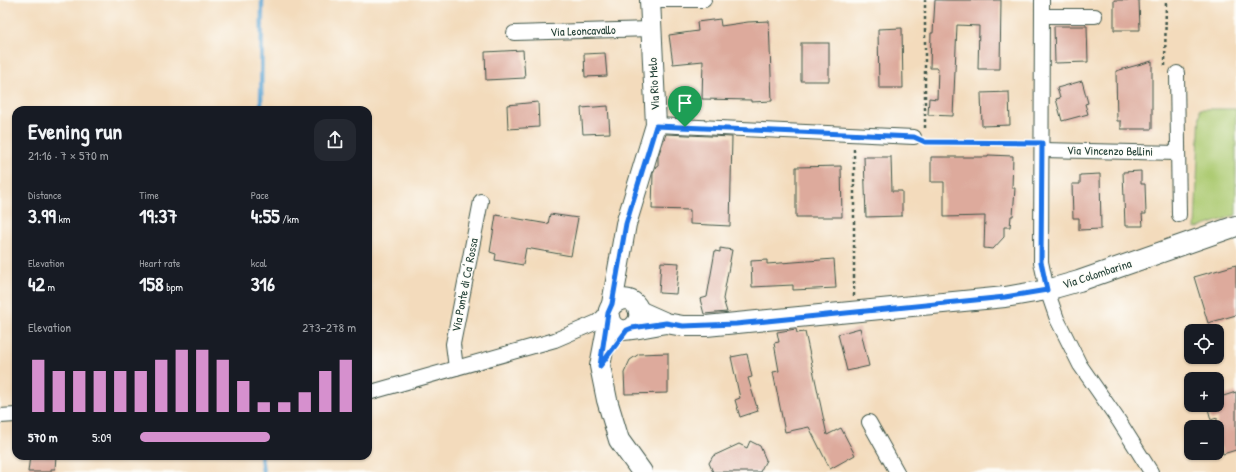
<!DOCTYPE html>
<html lang="en">
<head>
<meta charset="utf-8">
<style>
	:root { --surface:#171b24; --page:#242831; --text:#f1f3f6; --muted:#9ea1a6; --accent:#d690ce }
	body { margin:0; font-family:"Patrick Hand",sans-serif; background:var(--page); color:var(--text); height:100vh; display:flex; flex-direction:column; font-size:15px; white-space:nowrap }
	* { box-sizing:border-box; margin:0 }
	p { font-size:13px; color:var(--muted) }
	.icon { flex:none; width:22px; height:22px; fill:none; stroke:currentColor; stroke-width:2; stroke-linecap:round; stroke-linejoin:round }
	.map { position:relative; flex:1; overflow:hidden }
	.side { position:absolute; left:12px; top:106px; width:360px; height:354px; display:flex; flex-direction:column; background:var(--surface); border-radius:12px; box-shadow:0 1px 3px #0004 }
	.side>* { flex:none }
	.controls { position:absolute; left:1184px; top:324px; display:grid; gap:8px }
	.controls a { display:grid; place-items:center; width:40px; height:40px; border-radius:8px; background:var(--surface); box-shadow:0 1px 3px #0004; font-size:20px }
	.pin { position:absolute; display:grid; place-items:center; width:34px; height:34px; color:#fff; margin:-41px -17px; border-radius:50% 50% 50% 0; rotate:-45deg; box-shadow:0 0 4px #0007 }
	.pin .icon { rotate:45deg }
	.round { display:grid; place-items:center; flex:none; width:42px; height:42px; border-radius:12px; background:var(--page) }
	.summary { display:flex; align-items:center; justify-content:space-between; height:68px; padding:0 16px }
	h1 { font-size:22px; font-weight:700; line-height:30px }
	.figures { display:grid; grid-template-columns:repeat(3,1fr); gap:6px; height:68px; padding:4px 16px }
	.figures div { display:grid; align-content:center }
	.figures b { font-size:20px; font-weight:700 }
	.figures small { font-size:11px; font-weight:400 }
	.figures p { font-size:11px }
	.chart { height:112px; padding:8px 16px }
	.chart p { display:flex; justify-content:space-between }
	.chart svg { width:100%; height:72px; margin-top:4px; stroke:var(--accent); stroke-width:6 }
	ul { padding:0 16px; list-style:none; font-size:13px }
	li { display:grid; grid-template-columns:64px 48px 1fr; align-items:center; height:30px }
	li i { height:10px; border-radius:5px; background:var(--accent) }
	.map>svg:first-child { display:block }
</style>
</head>
<body>
<div class="map">
<svg width="1236" height="472" viewBox="0 0 1236 472">
	<rect width="100%" height="100%" fill="#fdfcf7"/>
	<filter id="ink" filterUnits="userSpaceOnUse"><feTurbulence type="fractalNoise" baseFrequency=".025" numOctaves="2"/><feDisplacementMap in="SourceGraphic" scale="8" xChannelSelector="R" yChannelSelector="G"/><feConvolveMatrix kernelMatrix="1 2 1 2 8 2 1 2 1" color-interpolation-filters="sRGB"/></filter>
	<filter id="wash" filterUnits="userSpaceOnUse"><feTurbulence type="fractalNoise" baseFrequency=".012" numOctaves="4" result="noise"/><feDisplacementMap in="SourceGraphic" scale="16" xChannelSelector="R" yChannelSelector="G"/><feGaussianBlur stdDeviation="0.9" result="paint"/><feColorMatrix in="noise" values="0 0 0 0 0 0 0 0 0 0 0 0 0 0 0 0 0 1.4 0 .05"/><feComposite in="paint" operator="in"/></filter>
	<g filter="url(#wash)">
		<rect width="100%" height="100%" fill="#f3dbbc"/>
		<polygon fill="#adcb73" stroke="#668454" points="1200,109 1236,109 1236,215 1195,229"/>
		<g fill="none" stroke-linecap="round" stroke-linejoin="round">
			<g stroke="#5aa3d1" stroke-width="4.5">
				<polyline points="261,110 262,0"/>
				<polyline points="261,456 263,472"/>
			</g>
		</g>
		<g id="blocks">
			<g fill="#ddaa9c">
				<polygon points="935,0 1001,0 1000,69 978,69 979,26 957,25 953,116 928,115 929,98 937,99 938,68 930,68 931,33 933,33"/>
				<polygon points="1114,0 1139,0 1140,30 1114,30"/>
				<polygon points="720,19 721,26 748,22 769,21 772,101 751,102 751,100 702,99 703,61 673,64 669,35 698,31 697,22"/>
				<polygon points="1054,26 1087,26 1088,62 1055,63"/>
				<polygon points="902,28 903,88 879,88 878,29"/>
				<rect x="801" y="43" width="28" height="38"/>
				<polygon points="523,50 525,78 486,80 485,52"/>
				<polygon points="605,53 607,76 585,77 584,54"/>
				<polygon points="1152,61 1152,129 1121,129 1121,121 1117,121 1116,71"/>
				<polygon points="1082,81 1088,103 1085,104 1088,114 1062,121 1056,99 1060,98 1057,88"/>
				<polygon points="1009,92 1010,125 982,126 981,93"/>
				<polygon points="538,102 539,127 508,129 507,105"/>
				<polygon points="608,106 610,133 583,134 581,108"/>
				<polygon points="666,134 732,137 730,226 690,224 690,210 652,209 653,173 656,166 658,166 658,156"/>
				<polygon points="988,155 1013,156 1012,188 1015,188 1013,216 1011,216 1010,227 1004,227 1004,237 993,249 984,248 985,216 944,217 944,182 931,182 931,157 988,157"/>
				<polygon points="864,157 891,157 892,191 902,191 902,216 866,217"/>
				<polygon points="841,166 842,217 796,217 796,167"/>
				<polygon points="1141,171 1141,184 1145,184 1146,214 1142,214 1143,226 1125,226 1123,172"/>
				<polygon points="1100,174 1101,229 1079,230 1079,218 1073,218 1072,184 1080,184 1080,175"/>
				<polygon points="550,214 578,218 571,256 526,248 523,265 495,260 496,254 490,252 496,215 548,224"/>
				<polygon points="720,248 732,250 723,299 727,312 704,314 700,299 707,297 715,251 720,252"/>
				<polygon points="834,259 836,288 793,290 793,285 752,287 751,261 767,260 767,264"/>
				<polygon points="661,262 679,263 676,294 659,293"/>
				<polygon points="1236,265 1236,315 1208,323 1194,277"/>
				<polygon points="860,328 869,366 847,371 838,334"/>
				<polygon points="796,329 797,333 805,332 827,435 841,428 855,455 830,469 809,427 785,432 773,372 779,371 774,343 779,342 777,332"/>
				<polygon points="668,353 668,393 625,394 624,373 630,360 639,354"/>
				<polygon points="747,354 752,377 748,378 758,411 740,417 735,400 740,398 731,357"/>
				<polygon points="1236,392 1236,450 1223,454 1217,435 1217,418 1211,420 1207,405 1217,405 1217,398"/>
				<polygon points="750,441 760,446 766,460 760,472 713,472 709,463 713,456 739,444 747,448"/>
				<polygon points="30,456 56,456 55,469 51,469 51,472 28,472"/>
			</g>
		</g>
	</g>
	<g filter="url(#ink)">
		<use href="#blocks" fill-opacity="0" stroke="#3f5548" stroke-width="1"/>
		<g fill="none" stroke-linecap="round" stroke-linejoin="round">
			<g stroke="#3f5548" stroke-width="9">
				<polyline id="lane" points="683,93 685,127"/>
			</g>
			<g stroke="#3f5548" stroke-width="16">
				<g id="street">
					<polyline points="650,0 704,0"/>
					<polyline points="1042,0 1041,262 1047,290 1057,319 1080,365 1119,421 1151,472"/>
					<polyline points="1042,16 1095,16"/>
					<polyline points="514,33 651,29"/>
					<polyline points="1177,73 1179,215"/>
					<polyline points="656,125 914,137"/>
					<polyline points="1042,150 1178,153"/>
					<polyline points="456,368 453,344 481,201"/>
					<polyline points="368,393 555,340 597,322 608,313"/>
					<polyline points="0,416 16,415"/>
					<polyline points="869,422 897,472"/>
				</g>
			</g>
			<g stroke="#3f5548" stroke-width="22">
				<g id="secondary">
					<polyline points="612,304 626,224 656,125 650,0"/>
					<polyline points="639,311 666,323 683,326 706,326 1005,297 1047,290 1079,281 1236,226"/>
					<polyline points="609,318 600,366 607,400 619,440 642,472"/>
					<path d="M632 328C649 315 633 291 616 302 611 305 607 311 609 317 610 323 614 329 621 330 627 331 657 324 666 323"/>
				</g>
			</g>
			<g stroke="#3f5548" stroke-width="2.5" stroke-dasharray="3 3" stroke-linecap="butt">
				<polyline points="1165,66 1166,0"/>
				<polyline points="925,128 925,0"/>
				<polyline points="926,143 1027,143"/>
				<polyline points="854,296 854,147"/>
			</g>
			<use href="#lane" stroke="#fff" stroke-width="7"/>
			<use href="#street" stroke="#fff" stroke-width="14"/>
			<use href="#secondary" stroke="#fff" stroke-width="20"/>
		</g>
	</g>
	<g fill="none" stroke-linecap="round" stroke-linejoin="round" filter="url(#ink)">
		<g stroke="#fff" stroke-width="8">
			<polygon id="route" points="656,126 914,137 925,142 1042,143 1041,262 1047,290 1005,297 736,324 683,326 666,323 632,328 627,330 600,366 608,313 612,304 626,224"/>
		</g>
		<use href="#route" stroke="#1a73e8" stroke-width="5"/>
	</g>
	<g text-anchor="middle" stroke-width="3" stroke-linejoin="round" paint-order="stroke">
		<g font-size="12" fill="#1f3d34" stroke="#fdfcf7">
			<text transform="translate(583 31) rotate(-2)" y="4">Via Leoncavallo</text>
			<text transform="translate(654 84) rotate(-93)" y="4">Via Rio Melo</text>
			<text transform="translate(1110 151) rotate(1)" y="4">Via Vincenzo Bellini</text>
			<text transform="translate(1097 274) rotate(-18)" y="4">Via Colombarina</text>
			<text transform="translate(465 285) rotate(-79)" y="4">Via Ponte di Ca' Rossa</text>
		</g>
	</g>
</svg>
<div class="controls">
<a><svg class="icon" aria-label="locate" viewBox="0 0 24 24"><circle cx="12" cy="12" r="6"/><path d="M12 2v4M12 18v4M2 12h4M18 12h4"/></svg></a>
<a>+</a>
<a>−</a>
</div>
<div class="pin" style="left:685px;top:127px;background:#1e9e55"><svg class="icon" aria-label="arrive" viewBox="0 0 24 24"><path d="M6 21V4h12l-3 4 3 4H6"/></svg></div>
<section class="side">
<div class="summary"><div><h1>Evening run</h1><p>21:16 · 7 × 570 m</p></div><a class="round"><svg class="icon" aria-label="share" viewBox="0 0 24 24"><path d="M12 15V3M7 8l5-5 5 5M5 13v7h14v-7"/></svg></a></div>
<div class="figures">
<div><p>Distance</p><b>3.99<small> km</small></b></div>
<div><p>Time</p><b>19:37</b></div>
<div><p>Pace</p><b>4:55<small> /km</small></b></div>
</div>
<div class="figures">
<div><p>Elevation</p><b>42<small> m</small></b></div>
<div><p>Heart rate</p><b>158<small> bpm</small></b></div>
<div><p>kcal</p><b>316</b></div>
</div>
<div class="chart"><p><span>Elevation</span>273–278 m</p>
<svg viewBox="0 0 160 44" preserveAspectRatio="none"><path d="M5 44V12M15 44V19M25 44V19M35 44V19M45 44V19M55 44V19M65 44V12M75 44V6M85 44V6M95 44V12M105 44V25M115 44V38M125 44V38M135 44V32M145 44V19M155 44V12"/></svg>
</div>
<ul>
<li><b>570 m</b>5:09<i style="width:60%"></i></li>
</ul>
</section>
</div>
</body>
</html>
